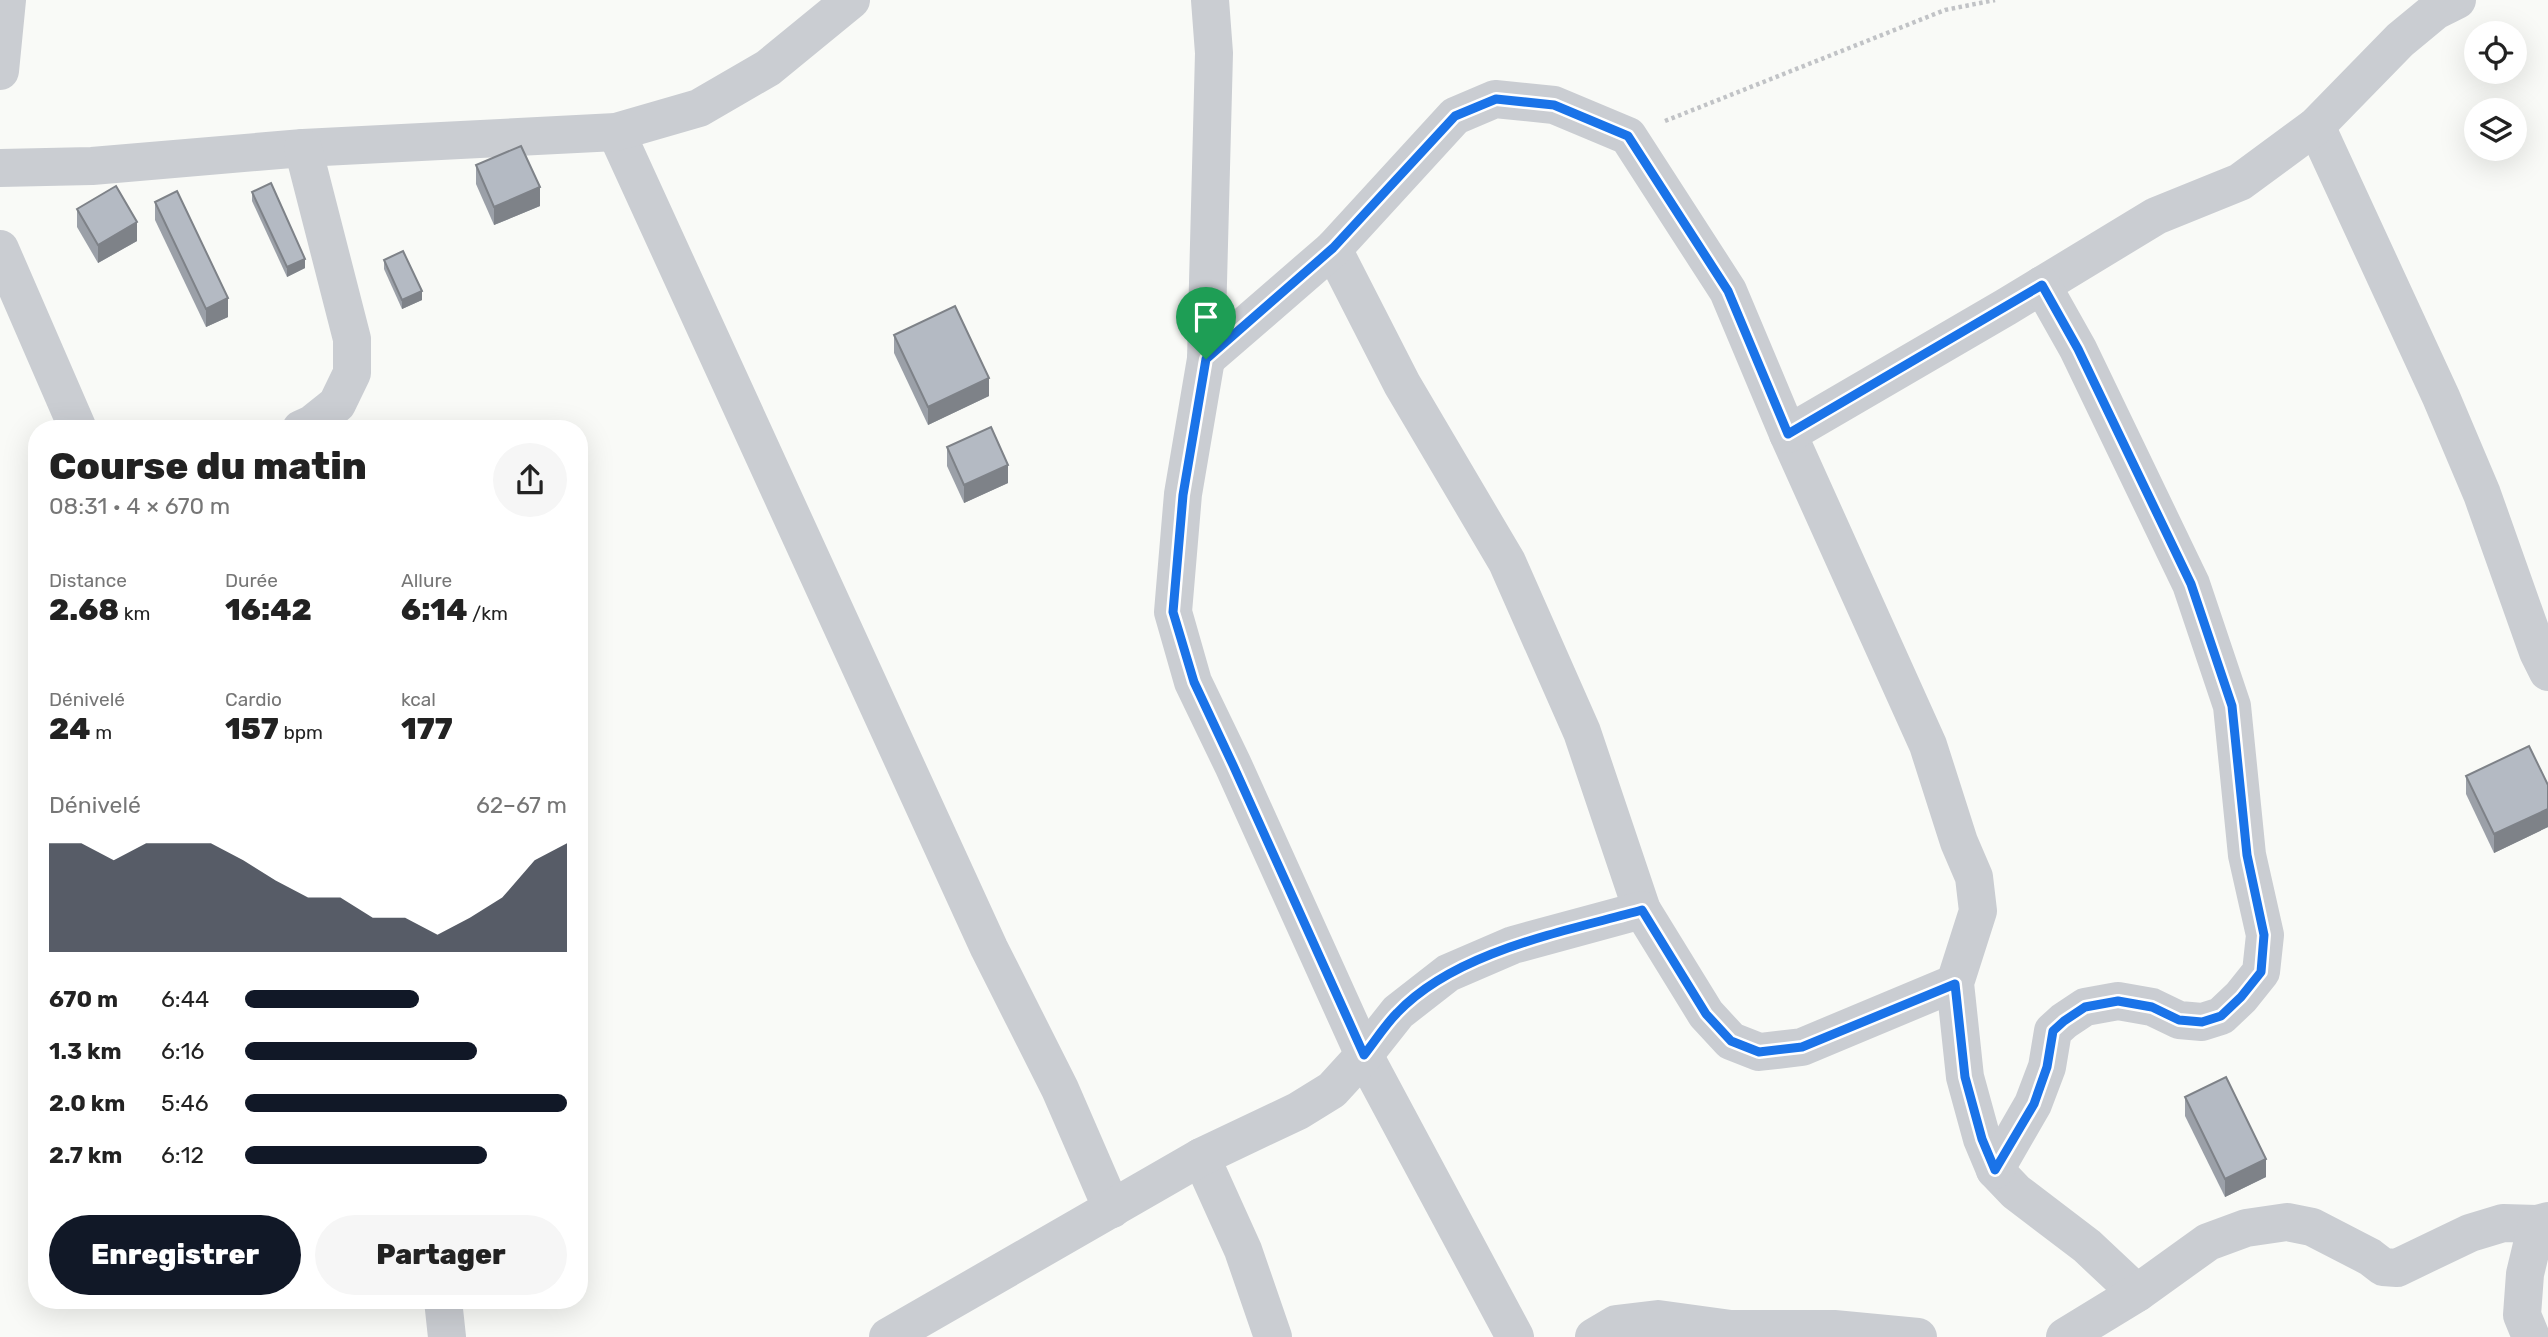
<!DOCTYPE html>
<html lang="fr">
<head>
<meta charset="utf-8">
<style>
	:root { --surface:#fff; --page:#f6f6f6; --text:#222; --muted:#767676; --accent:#111827 }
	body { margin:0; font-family:Rubik,sans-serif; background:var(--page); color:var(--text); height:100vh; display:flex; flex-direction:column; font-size:26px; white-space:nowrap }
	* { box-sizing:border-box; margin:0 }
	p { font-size:23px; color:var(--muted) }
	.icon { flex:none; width:38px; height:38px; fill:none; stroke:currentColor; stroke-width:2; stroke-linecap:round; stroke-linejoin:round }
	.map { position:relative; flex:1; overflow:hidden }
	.side { position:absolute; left:28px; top:420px; width:560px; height:889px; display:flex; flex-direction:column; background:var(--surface); border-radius:28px; box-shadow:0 7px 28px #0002 }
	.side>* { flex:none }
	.fabs { position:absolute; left:2464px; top:21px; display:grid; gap:14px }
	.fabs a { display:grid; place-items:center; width:63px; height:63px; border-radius:50%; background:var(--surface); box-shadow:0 7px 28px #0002; font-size:35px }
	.pin { position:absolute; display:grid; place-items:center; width:60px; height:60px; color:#fff; margin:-72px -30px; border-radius:50% 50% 50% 0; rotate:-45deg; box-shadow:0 0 7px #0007 }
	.pin .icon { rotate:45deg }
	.round { display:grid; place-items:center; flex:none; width:74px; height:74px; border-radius:37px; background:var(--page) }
	.head { display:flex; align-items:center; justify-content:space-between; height:119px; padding:0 21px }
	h1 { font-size:38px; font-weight:800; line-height:52px }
	.figures { display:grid; grid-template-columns:repeat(3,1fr); gap:10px; height:119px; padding:7px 21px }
	.figures div { display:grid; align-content:center }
	.figures b { font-size:30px; font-weight:800 }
	.figures small { font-size:19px; font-weight:400 }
	.figures p { font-size:19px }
	.chart { height:196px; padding:14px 21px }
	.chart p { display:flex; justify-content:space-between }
	.chart svg { width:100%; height:126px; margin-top:7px; fill:var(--accent); opacity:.7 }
	.action { display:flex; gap:14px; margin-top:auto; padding:14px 21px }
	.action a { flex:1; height:80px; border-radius:42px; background:var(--accent); color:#fff; font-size:28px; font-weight:800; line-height:80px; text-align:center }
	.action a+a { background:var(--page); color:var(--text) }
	ul { padding:0 21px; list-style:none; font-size:23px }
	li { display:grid; grid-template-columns:112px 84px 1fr; align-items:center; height:52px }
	li i { height:18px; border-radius:9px; background:var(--accent) }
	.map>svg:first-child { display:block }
</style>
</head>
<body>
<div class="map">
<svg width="2548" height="1337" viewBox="0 0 2548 1337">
	<rect width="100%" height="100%" fill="#f9faf7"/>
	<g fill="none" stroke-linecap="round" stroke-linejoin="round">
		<polyline stroke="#c1c3c6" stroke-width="4.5" stroke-dasharray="3.5 3.5" stroke-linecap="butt" points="1665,121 1945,10 1995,0"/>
		<g stroke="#cacdd2" stroke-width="38">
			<polyline points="1210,0 1214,53 1206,359 1183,494 1173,612 1193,682 1233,765 1364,1055 1515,1337"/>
			<polyline points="0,71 7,0"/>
			<polyline points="2316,126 2441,397 2482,494 2538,652 2548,672"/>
			<polyline points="616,132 989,948 1060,1089 1112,1209"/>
			<polyline points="0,168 92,166 303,148 616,132 699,108 768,68 851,0"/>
			<polyline points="0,249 78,429"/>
			<polyline points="1333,249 1402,384 1507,562 1582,732 1642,910 1706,1014 1731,1041 1759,1052 1802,1047 1955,983"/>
			<polyline points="1206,359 1333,249 1455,116 1495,99 1554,105 1628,136 1728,291 1788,434 1928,745 1959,842 1974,877 1978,911 1955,983 1965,1077 1982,1139 1995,1170 2016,1192 2087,1246 2137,1293"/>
			<polyline points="301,429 312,424 337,404 352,373 352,339 303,148"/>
			<polyline points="1788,434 2006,307 2156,216 2240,182 2316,126 2400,40 2435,11 2457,0"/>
			<polyline points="1201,1157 1243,1250 1273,1337"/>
			<polyline points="1995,1170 2033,1104 2047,1067 2053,1031 2064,1021 2085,1007 2118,1001 2152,1007 2179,1020 2202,1022 2221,1016 2241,997 2261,972 2265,935 2247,855 2232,706 2191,584 2078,349 2042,285"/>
			<polyline points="443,1300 447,1337"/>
			<polyline points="888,1337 1201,1157 1298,1111 1332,1090 1364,1055 1398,1012 1448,973 1513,945 1642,910"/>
			<polyline points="1594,1337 1616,1324 1658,1319 1731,1329 1834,1329 1918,1337"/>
			<polyline points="2065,1337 2137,1293 2208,1242 2246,1228 2287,1222 2312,1227 2370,1257 2383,1267 2397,1268 2470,1233 2503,1223 2537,1224 2548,1221"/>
			<polyline points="2531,1337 2522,1315 2525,1274 2537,1224"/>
		</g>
	</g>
	<g fill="#9ba0a8">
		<polygon points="476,165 540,206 494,225 476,184"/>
		<polygon points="252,192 305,268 287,277 252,201"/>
		<polygon points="155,202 228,317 206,327 155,220"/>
		<polygon points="77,209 137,241 98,263 77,227"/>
		<polygon points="384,260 422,300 402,309 384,269"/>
		<polygon points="894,335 989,396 928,425 894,353"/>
		<polygon points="947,447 1008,483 964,503 947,466"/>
		<polygon points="2466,776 2548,785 2548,827 2494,853 2466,794"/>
		<polygon points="2185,1097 2266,1177 2225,1197 2185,1116"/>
	</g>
	<g fill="#7e8288">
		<polygon points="540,187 540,206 494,225 494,207"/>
		<polygon points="137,222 137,241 98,263 98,245"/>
		<polygon points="305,259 305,268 287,277 287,267"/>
		<polygon points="422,291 422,300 402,309 402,300"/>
		<polygon points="228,298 228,317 206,327 206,309"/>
		<polygon points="989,378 989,396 928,425 928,407"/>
		<polygon points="1008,465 1008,483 964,503 964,485"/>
		<polygon points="2548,809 2548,827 2494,853 2494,834"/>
		<polygon points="2266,1159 2266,1177 2225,1197 2225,1179"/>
	</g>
	<g fill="#b4bac3" stroke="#7e8288" stroke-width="2">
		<polygon points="521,146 540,187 494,207 476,165"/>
		<polygon points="271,183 305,259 287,267 252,192"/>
		<polygon points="116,186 137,222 98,245 77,209"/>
		<polygon points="177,191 228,298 206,309 155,202"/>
		<polygon points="403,251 422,291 402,300 384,260"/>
		<polygon points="955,306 989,378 928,407 894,335"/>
		<polygon points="991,427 1008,465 964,485 947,447"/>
		<polygon points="2529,746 2548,785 2548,809 2494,834 2466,776"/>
		<polygon points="2226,1077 2266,1159 2225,1179 2185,1097"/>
	</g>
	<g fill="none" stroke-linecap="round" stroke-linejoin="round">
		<g stroke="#fff" stroke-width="14">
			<path id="route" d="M1496 99 1554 105 1628 136 1728 291 1788 434 2042 285 2078 349 2191 584 2232 706 2247 855 2264 935 2261 972 2241 997 2221 1016 2202 1022 2179 1020 2152 1007 2118 1001 2085 1007 2064 1021 2053 1031 2047 1067 2034 1104 1995 1170 1982 1139 1965 1077 1955 984 1802 1047 1759 1052 1731 1041 1706 1014 1642 910C1563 932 1456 951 1397 1013 1385 1025 1375 1041 1364 1055L1233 765 1194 682 1173 612 1183 495 1206 359 1333 248 1455 116Z"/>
		</g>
		<use href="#route" stroke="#1a73e8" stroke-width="9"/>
	</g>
</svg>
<div class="fabs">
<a><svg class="icon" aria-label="locate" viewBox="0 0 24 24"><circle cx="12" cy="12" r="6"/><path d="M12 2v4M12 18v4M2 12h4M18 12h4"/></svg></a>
<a><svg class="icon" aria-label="layers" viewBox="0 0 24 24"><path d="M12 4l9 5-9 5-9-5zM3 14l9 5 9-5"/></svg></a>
</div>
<div class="pin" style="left:1206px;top:359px;background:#1e9e55"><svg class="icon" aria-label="arrive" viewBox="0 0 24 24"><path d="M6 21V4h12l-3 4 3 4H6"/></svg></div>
<section class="side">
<div class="head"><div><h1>Course du matin</h1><p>08:31 · 4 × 670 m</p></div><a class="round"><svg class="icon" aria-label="share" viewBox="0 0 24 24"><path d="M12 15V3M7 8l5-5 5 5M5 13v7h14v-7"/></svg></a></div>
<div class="figures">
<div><p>Distance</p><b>2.68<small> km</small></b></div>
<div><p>Durée</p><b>16:42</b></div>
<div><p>Allure</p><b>6:14<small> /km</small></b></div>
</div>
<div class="figures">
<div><p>Dénivelé</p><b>24<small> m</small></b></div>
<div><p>Cardio</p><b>157<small> bpm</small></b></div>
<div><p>kcal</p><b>177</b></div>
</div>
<div class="chart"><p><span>Dénivelé</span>62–67 m</p>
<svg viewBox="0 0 160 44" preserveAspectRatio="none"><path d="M0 44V6L10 6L20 12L30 6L40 6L50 6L60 12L70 19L80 25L90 25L100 32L110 32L120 38L130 32L140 25L150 12L160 6V44z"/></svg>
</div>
<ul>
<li><b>670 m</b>6:44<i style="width:54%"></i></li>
<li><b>1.3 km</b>6:16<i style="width:72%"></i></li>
<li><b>2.0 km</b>5:46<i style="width:100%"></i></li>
<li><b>2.7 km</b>6:12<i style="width:75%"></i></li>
</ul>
<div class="action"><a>Enregistrer</a><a>Partager</a></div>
</section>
</div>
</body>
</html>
